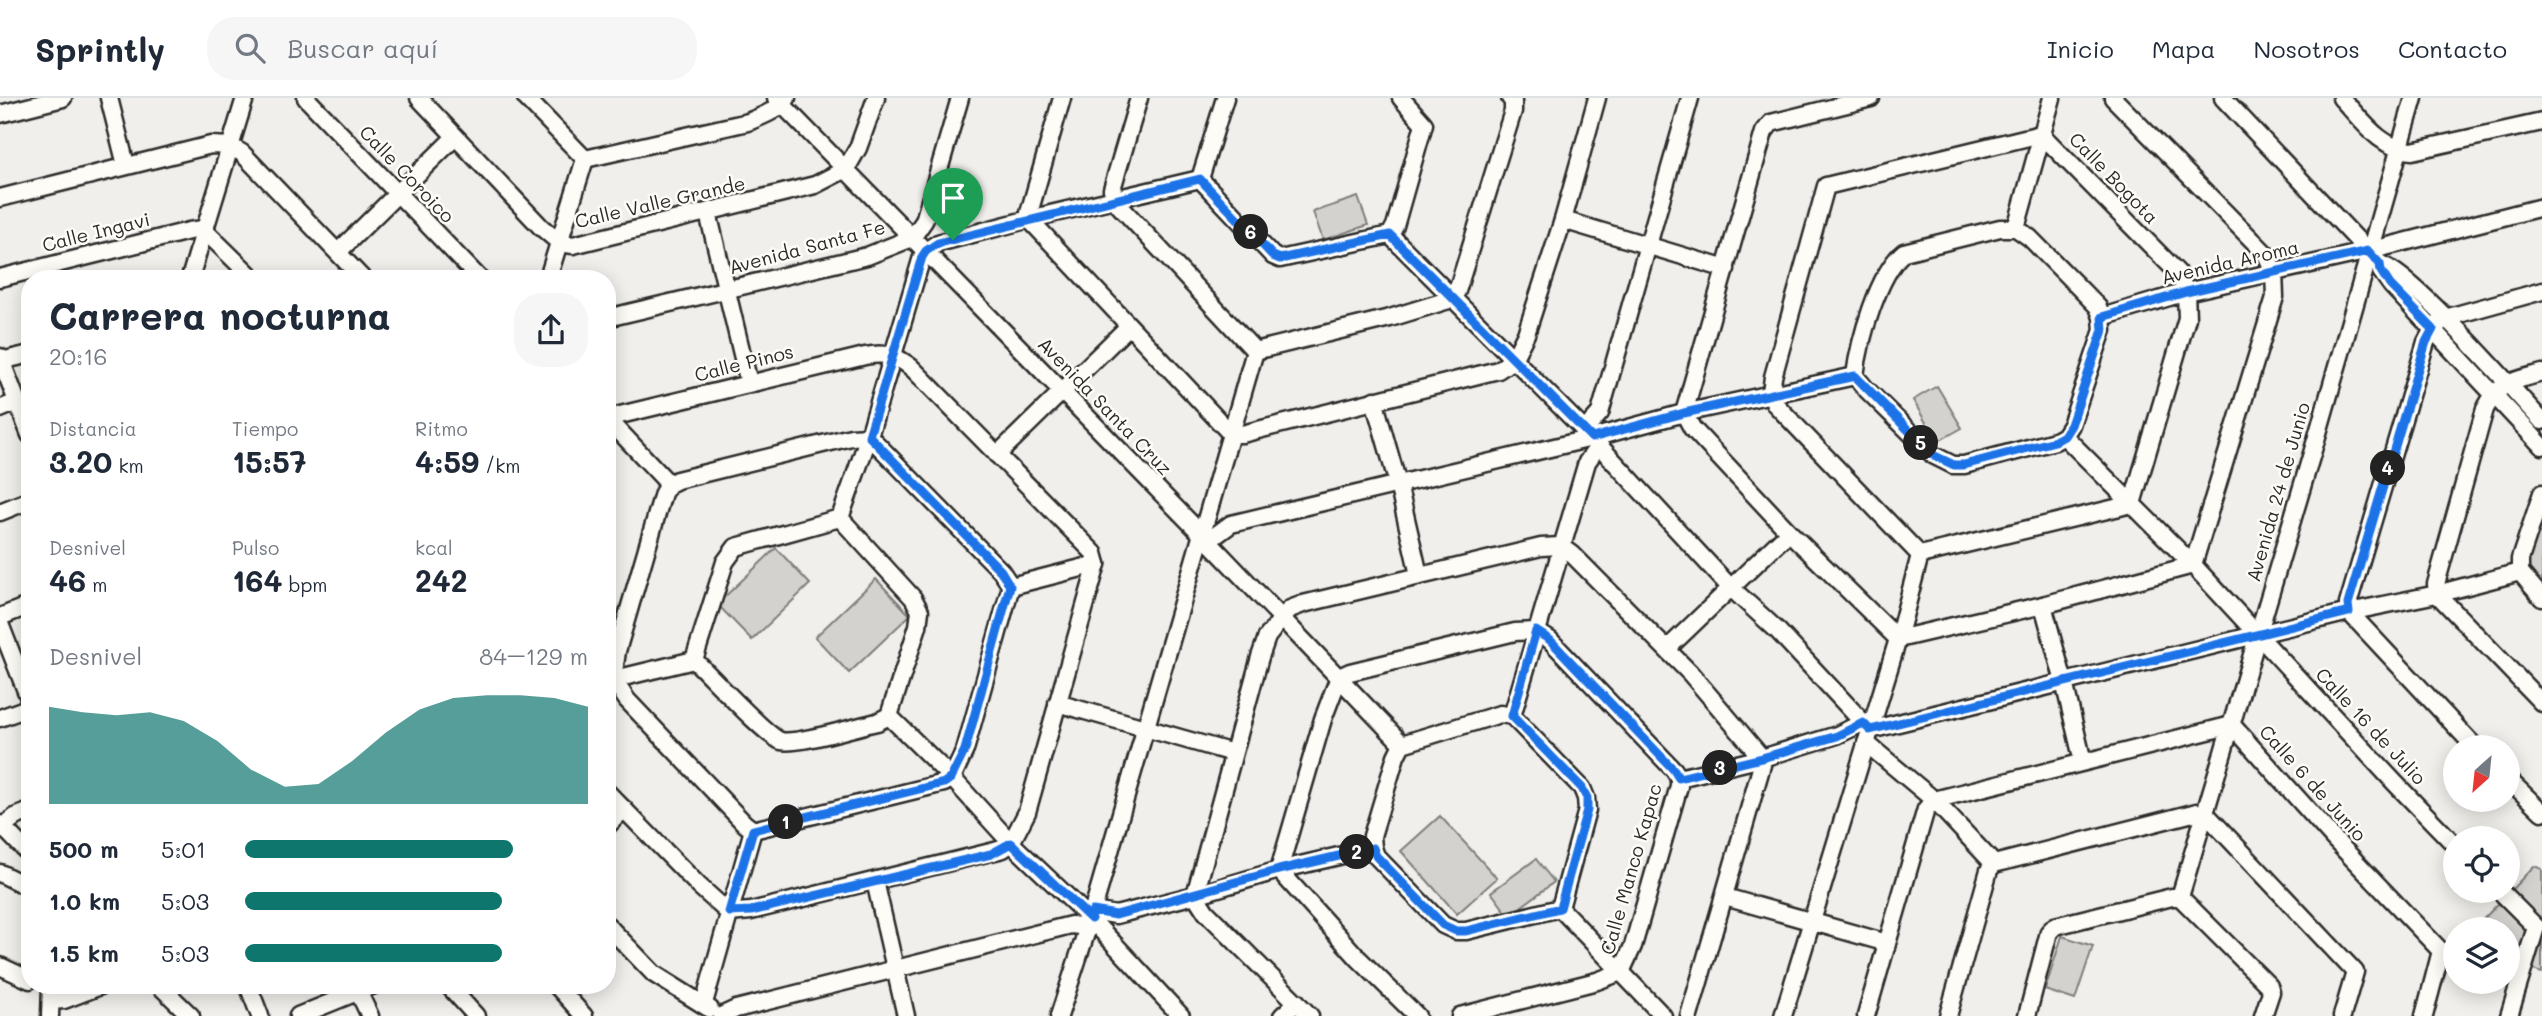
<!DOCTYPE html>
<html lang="es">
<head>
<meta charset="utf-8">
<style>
	:root { --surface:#fff; --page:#f6f6f7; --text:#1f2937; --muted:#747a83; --line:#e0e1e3; --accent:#0f766e }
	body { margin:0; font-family:Mali,sans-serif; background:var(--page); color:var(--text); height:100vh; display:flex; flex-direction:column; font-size:26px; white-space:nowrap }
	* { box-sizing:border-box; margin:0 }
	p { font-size:23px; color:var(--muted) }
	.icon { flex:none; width:38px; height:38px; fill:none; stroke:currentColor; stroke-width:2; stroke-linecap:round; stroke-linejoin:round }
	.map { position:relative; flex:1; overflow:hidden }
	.panel { position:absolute; left:21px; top:172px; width:595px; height:724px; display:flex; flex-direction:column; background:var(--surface); border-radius:28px; box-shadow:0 4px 18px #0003 }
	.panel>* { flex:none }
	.needle { width:46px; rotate:207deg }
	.buttons { position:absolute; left:2443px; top:637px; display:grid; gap:14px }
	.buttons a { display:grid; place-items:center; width:77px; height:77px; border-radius:50%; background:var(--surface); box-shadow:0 4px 18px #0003; font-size:35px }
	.pin { position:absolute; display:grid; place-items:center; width:60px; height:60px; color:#fff; margin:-72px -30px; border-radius:50% 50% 50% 0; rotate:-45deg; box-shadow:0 0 7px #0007 }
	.pin .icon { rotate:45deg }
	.km { position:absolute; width:35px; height:35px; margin:-18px; border-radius:50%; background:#222; color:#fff; font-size:19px; line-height:35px; text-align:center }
	.round { display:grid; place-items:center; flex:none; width:74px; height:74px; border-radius:28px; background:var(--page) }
	.overview { display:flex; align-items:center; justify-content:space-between; height:119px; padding:0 28px }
	h1 { font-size:38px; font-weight:700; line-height:52px }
	.stats { display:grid; grid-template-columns:repeat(3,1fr); gap:10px; height:119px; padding:7px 28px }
	.stats div { display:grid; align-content:center }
	.stats b { font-size:30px; font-weight:700 }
	.stats small { font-size:19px; font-weight:400 }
	.stats p { font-size:19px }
	.chart { height:196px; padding:14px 28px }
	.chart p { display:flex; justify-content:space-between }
	.chart svg { width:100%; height:126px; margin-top:7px; fill:var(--accent); opacity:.7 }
	ul { padding:0 28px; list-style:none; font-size:23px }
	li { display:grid; grid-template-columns:112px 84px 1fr; align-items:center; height:52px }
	li i { height:18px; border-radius:9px; background:var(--accent) }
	header { display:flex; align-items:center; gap:42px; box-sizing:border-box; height:98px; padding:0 35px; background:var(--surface); border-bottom:2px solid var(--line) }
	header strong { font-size:33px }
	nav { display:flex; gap:38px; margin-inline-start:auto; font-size:24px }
	.search { width:490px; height:63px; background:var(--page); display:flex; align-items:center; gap:18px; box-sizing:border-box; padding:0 24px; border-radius:28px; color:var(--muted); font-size:26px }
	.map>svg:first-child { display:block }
</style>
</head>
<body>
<header>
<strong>Sprintly</strong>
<div class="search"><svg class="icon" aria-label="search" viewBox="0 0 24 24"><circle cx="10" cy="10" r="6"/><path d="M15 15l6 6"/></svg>Buscar aquí</div>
<nav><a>Inicio</a><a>Mapa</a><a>Nosotros</a><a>Contacto</a></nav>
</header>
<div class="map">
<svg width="2542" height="918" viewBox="0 0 2542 918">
	<rect width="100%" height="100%" fill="#f0efeb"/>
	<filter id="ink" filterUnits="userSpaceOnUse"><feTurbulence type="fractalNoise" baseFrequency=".0143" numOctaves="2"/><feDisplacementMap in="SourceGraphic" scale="14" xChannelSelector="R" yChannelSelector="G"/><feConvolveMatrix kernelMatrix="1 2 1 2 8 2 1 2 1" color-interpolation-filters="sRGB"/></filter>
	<g filter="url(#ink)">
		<g fill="#d3d2cf" stroke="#7f7e7d" stroke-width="2">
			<polygon points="1358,99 1368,127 1323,142 1313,114"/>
			<polygon points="1937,288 1962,330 1937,344 1913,302"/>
			<polygon points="2542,418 2542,490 2526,472"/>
			<polygon points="776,450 810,486 752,542 717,506"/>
			<polygon points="876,481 910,517 849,575 815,539"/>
			<polygon points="1440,718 1497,780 1457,816 1401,753"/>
			<polygon points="1536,761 1554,784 1509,818 1491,794"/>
			<polygon points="2534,768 2542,771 2542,875 2508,864 2508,831 2474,831"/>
			<polygon points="2062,838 2093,848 2075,902 2045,892"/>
		</g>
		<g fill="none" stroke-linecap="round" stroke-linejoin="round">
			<g stroke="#2b2b2b" stroke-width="21">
				<g id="minor">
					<polyline points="109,0 126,67"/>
					<polyline points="306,0 479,180"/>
					<polyline points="419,0 541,129 560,145 573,147 815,87 846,71 858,50 876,0"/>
					<path d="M526 0 585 61 748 24C762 18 777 13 787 0"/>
					<polyline points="776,0 1208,443 1402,646"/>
					<polyline points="1139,0 1112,91 1114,102 1255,253"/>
					<polyline points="1225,0 1200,81 1273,158 1280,161 1390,137 1395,128 1424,26 1401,0"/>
					<polyline points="1871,0 1771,25 1764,34 1684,315 1692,330 1789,434 1898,541 2043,507 2193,467 2275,199 2274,174 2266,156 2113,0"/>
					<polyline points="2223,0 2380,166 2381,173 2391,187 2542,348"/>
					<path d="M2341 0C2362 22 2380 51 2412 53L2542 24"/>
					<polyline points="0,16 63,0"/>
					<polygon points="2041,36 2178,175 2186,194 2187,220 2132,406 1920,457 1775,306 1771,295 1773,279 1826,88"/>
					<polyline points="1200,81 1029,121 1231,336 1242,336 1498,272 1513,262 1526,236 1563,122 1597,0"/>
					<polyline points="0,100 211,47 230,48 242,55 362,180"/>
					<polyline points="708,115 749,285"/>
					<polyline points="1563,122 1726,171"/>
					<path d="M2000 130H2016L2030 140 2098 209 2102 219 2103 232 2071 327 2064 338 2055 343 1964 367H1953L1933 357 1865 290 1855 278C1859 244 1878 175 1904 154Z"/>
					<polyline points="2016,130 2052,0"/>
					<polyline points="1390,137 1592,340 1730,489 1778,533 1870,632 2349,514 2437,496 2520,474"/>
					<polyline points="338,154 455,39"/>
					<path d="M2380 166C2409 172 2516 295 2542 323"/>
					<polyline points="0,180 189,133 203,131 253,180"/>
					<polyline points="190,180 245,0"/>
					<polyline points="548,180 585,61"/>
					<polyline points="2102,219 2186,194 2369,153 2542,109"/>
					<polyline points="607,220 867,158 912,140 924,123 960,0"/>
					<polyline points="1255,253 1390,220 1452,201 1457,193 1513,13 1513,3 1510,0"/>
					<polyline points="0,259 30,337"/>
					<polyline points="1,263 30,256"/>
					<path d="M2542 275C2513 283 2500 283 2485 311L2436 486 2437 496 2542 605"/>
					<polyline points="1374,302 1398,386 1419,477"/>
					<polyline points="0,311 17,304"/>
					<polyline points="607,320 669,386"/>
					<path d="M607 324 620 317 865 258C885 254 896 257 912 270L1094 455 1097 466 1027 714 1011 745 1003 751 751 813 729 815 699 788 607 694"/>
					<polyline points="1585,332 1600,315 1690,0"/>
					<polygon points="869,338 1001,473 1011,488 965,652 952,680 944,685 753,732 745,726 627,602 613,581 617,553 663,395 669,386 677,382 851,339"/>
					<polyline points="2064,338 2193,467 2395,685 2455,747"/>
					<polyline points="997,357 1128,229"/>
					<polyline points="2542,395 2520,461 2520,474 2542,500"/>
					<polyline points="0,414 30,402"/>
					<path d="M840 420 913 500 920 513 918 528 889 618 877 624C858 628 797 647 781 643 767 639 709 576 694 562L725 464 736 449Z"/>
					<polyline points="840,420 869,338 922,159 926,153 938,145 1029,121 1029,115 1062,0"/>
					<polyline points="1208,443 1231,426 1592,340 1684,315 1855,278"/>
					<polyline points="1011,488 1097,466"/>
					<polyline points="2043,507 2064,584 2083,664"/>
					<polyline points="0,519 30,507"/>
					<polyline points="0,526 30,603"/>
					<polyline points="1667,551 1789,434"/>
					<polyline points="607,583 694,562"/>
					<polyline points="1057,605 1233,655"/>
					<polygon points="1500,616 1512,618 1582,690 1586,700 1587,712 1560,810 1466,833 1456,833 1443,827 1376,758 1373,750 1372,738 1396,658 1402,646"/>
					<polyline points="889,618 952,680 1011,745 1091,821 1181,918"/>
					<polyline points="1512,618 1587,364 1599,347"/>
					<polyline points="0,620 30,609"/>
					<polyline points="1866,645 1934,702 1994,766"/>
					<polyline points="2475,649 2349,514 2348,506 2426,244 2433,231 2445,220 2542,193"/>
					<polyline points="1679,680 1762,660 1837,637 1862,625"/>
					<polyline points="2508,681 2542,714"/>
					<polyline points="1934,702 2232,627 2334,741 2441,853 2424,918"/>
					<polyline points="0,726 30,757"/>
					<polyline points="607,728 624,711"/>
					<polyline points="2,729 15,719 30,713"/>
					<polyline points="1279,772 1323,621 1339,579 1350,574 1515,534 1536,533 1550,542 1674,672 1679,680"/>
					<polyline points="1279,772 1358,860 1417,918"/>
					<polyline points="0,775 30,790"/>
					<polyline points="875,783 906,918"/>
					<polyline points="2500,793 2536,829"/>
					<polyline points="1195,797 1260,559 1267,539 1282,520 1290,511 1303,506 1541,449 1561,448 1572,456 1690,575 1762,660 1762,667 1689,918"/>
					<polyline points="1195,797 1279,772 1373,750"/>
					<polyline points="1725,799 1887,845"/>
					<polyline points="2180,799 2316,342 2414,0"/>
					<polyline points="1560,810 1663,918"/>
					<polyline points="1093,813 1116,817 1195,797 1206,814 1310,918"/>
					<polyline points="607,827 654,876 710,911"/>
					<polyline points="0,868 30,882"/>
					<polyline points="159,887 191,918"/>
					<polyline points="248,887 260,918"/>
					<polyline points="355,887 370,918"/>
					<polyline points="448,887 476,918"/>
					<polyline points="556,887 584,918"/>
					<polyline points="51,903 64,902 103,887"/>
					<polyline points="704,905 753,732"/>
					<polyline points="50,918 51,887"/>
					<polyline points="298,918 374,887"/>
					<polyline points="721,918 736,911 1071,827 1088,829"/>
					<polyline points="1059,918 1088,829 1255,253"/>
					<polyline points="1282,918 1297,904"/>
					<polyline points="1460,918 1597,883 1621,874 1633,848 1679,688 1679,680"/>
					<polyline points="1783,918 1898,541 1920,457"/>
					<polyline points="1866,918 1926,711 1934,702"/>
					<polyline points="1948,918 1989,772 1994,766 2197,714 2206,716 2355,874 2342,918"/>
					<polyline points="2027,918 2049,834 2055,828 2172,799 2180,799 2269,888 2271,894 2263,918"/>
					<polyline points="2509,918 2536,829"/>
				</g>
			</g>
			<use href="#minor" stroke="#fdfcf7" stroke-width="16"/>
		</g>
	</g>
	<g fill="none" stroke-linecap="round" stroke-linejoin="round" filter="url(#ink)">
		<g stroke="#fff" stroke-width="14">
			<polygon id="route" points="1200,81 1273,158 1280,161 1390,137 1592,340 1684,315 1855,278 1933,357 1954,367 1964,367 2055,343 2064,338 2071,327 2103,232 2102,219 2186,194 2368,153 2380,166 2381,173 2390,187 2433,231 2426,244 2348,506 2349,514 1870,632 1863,625 1837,638 1762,660 1679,680 1674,672 1550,542 1536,533 1512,618 1582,690 1587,700 1587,712 1560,810 1466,833 1456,833 1443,827 1376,758 1373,750 1279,772 1116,817 1093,813 1091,821 1011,745 991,756 751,813 729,814 753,732 944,685 951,680 965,652 1010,488 1001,473 869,338 922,159 926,153 938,145"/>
		</g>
		<use href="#route" stroke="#1a73e8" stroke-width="9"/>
	</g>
	<g text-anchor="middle" stroke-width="5" stroke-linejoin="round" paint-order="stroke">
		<g font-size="19" fill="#2b2b2b" stroke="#fdfcf7">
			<text transform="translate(407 76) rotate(46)" y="7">Calle Coroico</text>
			<text transform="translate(2114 80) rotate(46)" y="7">Calle Bogota</text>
			<text transform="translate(660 104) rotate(-13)" y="7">Calle Valle Grande</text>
			<text transform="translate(96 134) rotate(-14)" y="7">Calle Ingavi</text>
			<text transform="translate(807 149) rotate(-15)" y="7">Avenida Santa Fe</text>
			<text transform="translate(2230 164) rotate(-13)" y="7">Avenida Aroma</text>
			<text transform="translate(744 265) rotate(-14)" y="7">Calle Pinos</text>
			<text transform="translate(1105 308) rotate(46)" y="7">Avenida Santa Cruz</text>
			<text transform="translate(2278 394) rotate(-74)" y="7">Avenida 24 de Junio</text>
			<text transform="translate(2371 628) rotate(47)" y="7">Calle 16 de Julio</text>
			<text transform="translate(2313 685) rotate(48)" y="7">Calle 6 de Junio</text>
			<text transform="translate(1631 771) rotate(-74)" y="7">Calle Manco Kapac</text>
		</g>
	</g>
</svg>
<div class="buttons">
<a><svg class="needle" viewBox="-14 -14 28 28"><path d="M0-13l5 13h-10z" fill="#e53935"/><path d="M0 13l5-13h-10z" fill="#747a83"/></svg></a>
<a><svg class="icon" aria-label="locate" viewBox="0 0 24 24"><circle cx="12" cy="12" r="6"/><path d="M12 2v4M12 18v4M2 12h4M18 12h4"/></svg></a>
<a><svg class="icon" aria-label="layers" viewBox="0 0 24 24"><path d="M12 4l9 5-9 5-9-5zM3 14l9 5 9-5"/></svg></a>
</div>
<div class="pin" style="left:953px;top:142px;background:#1e9e55"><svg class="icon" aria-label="arrive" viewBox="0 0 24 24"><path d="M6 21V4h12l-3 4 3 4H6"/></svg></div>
<b class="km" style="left:786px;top:724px">1</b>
<b class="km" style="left:1357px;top:754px">2</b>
<b class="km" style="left:1720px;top:670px">3</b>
<b class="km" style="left:2388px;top:370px">4</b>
<b class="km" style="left:1921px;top:345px">5</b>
<b class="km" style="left:1251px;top:134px">6</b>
<section class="panel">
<div class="overview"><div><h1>Carrera nocturna</h1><p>20:16</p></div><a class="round"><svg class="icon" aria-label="share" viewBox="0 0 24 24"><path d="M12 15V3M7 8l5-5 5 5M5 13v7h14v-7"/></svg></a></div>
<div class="stats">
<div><p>Distancia</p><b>3.20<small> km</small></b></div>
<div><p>Tiempo</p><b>15:57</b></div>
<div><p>Ritmo</p><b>4:59<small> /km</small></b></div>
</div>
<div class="stats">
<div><p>Desnivel</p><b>46<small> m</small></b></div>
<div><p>Pulso</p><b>164<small> bpm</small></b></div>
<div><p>kcal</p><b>242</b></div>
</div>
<div class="chart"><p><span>Desnivel</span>84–129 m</p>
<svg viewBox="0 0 160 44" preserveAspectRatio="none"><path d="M0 44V10L10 12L20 13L30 12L40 15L50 22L60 32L70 38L80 37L90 29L100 19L110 11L120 7L130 6L140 6L150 7L160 10V44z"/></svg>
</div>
<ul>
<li><b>500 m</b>5:01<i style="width:78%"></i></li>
<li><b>1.0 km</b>5:03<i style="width:75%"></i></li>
<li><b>1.5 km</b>5:03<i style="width:75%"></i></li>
</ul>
</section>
</div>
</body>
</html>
